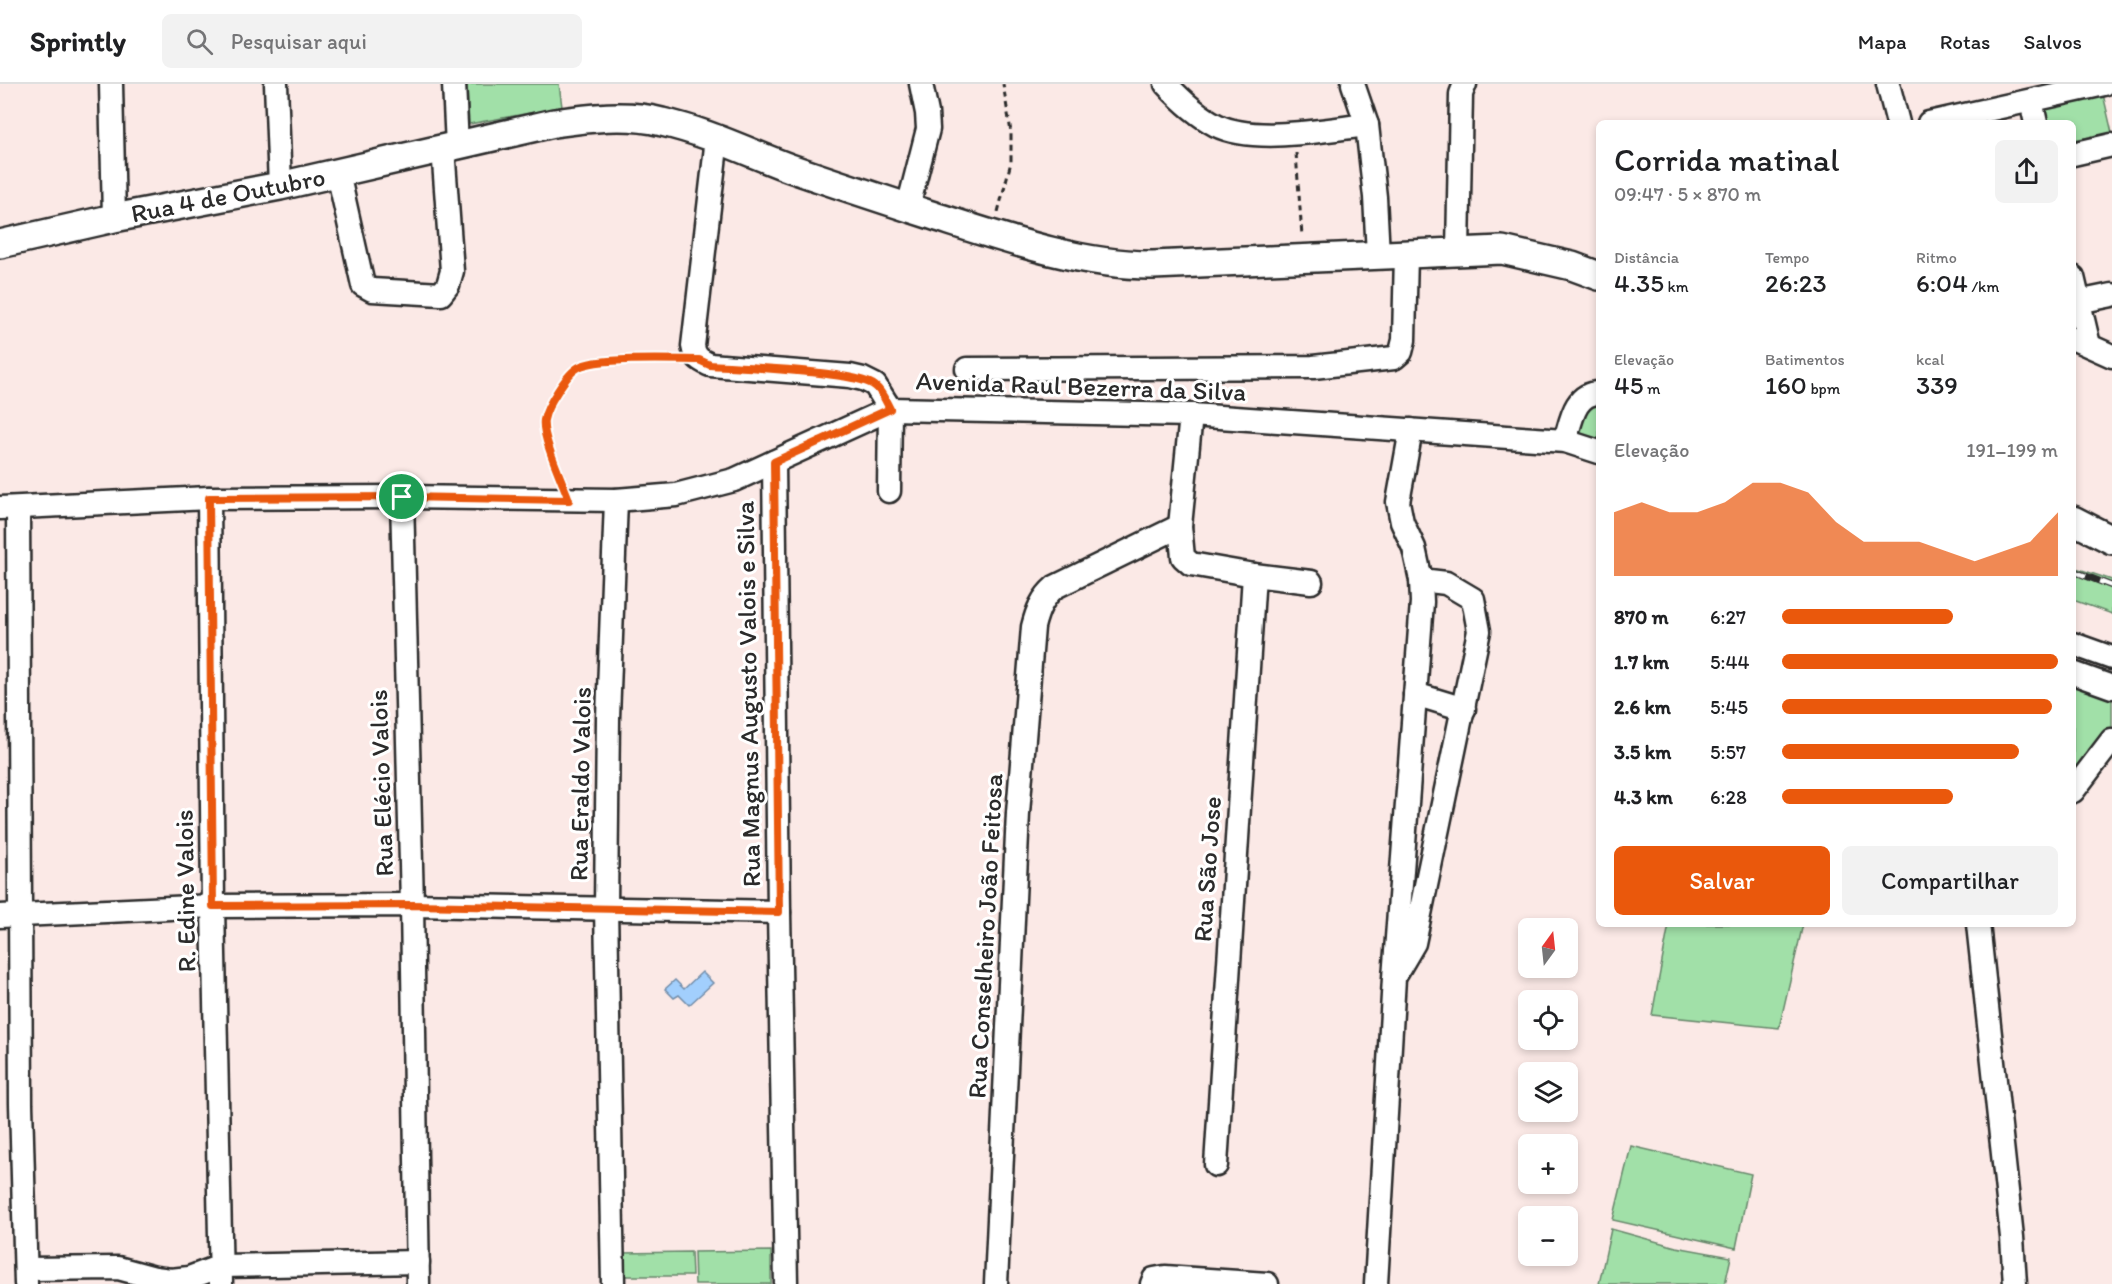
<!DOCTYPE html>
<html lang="pt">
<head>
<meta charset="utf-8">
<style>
	:root { --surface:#fff; --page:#f2f2f2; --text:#202124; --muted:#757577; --line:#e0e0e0; --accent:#ea580c }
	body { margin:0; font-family:Itim,sans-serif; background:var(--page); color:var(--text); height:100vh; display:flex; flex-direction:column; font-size:22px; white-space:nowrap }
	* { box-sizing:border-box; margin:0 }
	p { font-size:20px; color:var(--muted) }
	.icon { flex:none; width:33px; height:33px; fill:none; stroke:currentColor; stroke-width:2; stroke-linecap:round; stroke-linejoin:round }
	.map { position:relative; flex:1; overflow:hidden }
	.side { position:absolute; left:1596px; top:36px; width:480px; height:807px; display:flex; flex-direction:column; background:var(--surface); border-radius:9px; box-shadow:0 3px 9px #0003 }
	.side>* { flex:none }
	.needle { width:39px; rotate:15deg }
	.tools { position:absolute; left:1518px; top:834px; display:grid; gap:12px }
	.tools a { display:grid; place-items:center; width:60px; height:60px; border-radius:9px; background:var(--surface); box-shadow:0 3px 9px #0003; font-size:30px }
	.pin { position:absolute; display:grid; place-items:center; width:51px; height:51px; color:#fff; margin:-26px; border:3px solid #fff; border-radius:50%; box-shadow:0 2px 6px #0007 }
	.round { display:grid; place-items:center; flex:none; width:63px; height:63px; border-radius:9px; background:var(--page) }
	.head { display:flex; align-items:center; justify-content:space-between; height:102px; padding:0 18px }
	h1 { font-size:33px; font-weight:600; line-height:45px }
	.figures { display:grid; grid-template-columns:repeat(3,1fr); gap:9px; height:102px; padding:6px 18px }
	.figures div { display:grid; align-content:center }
	.figures b { font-size:26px; font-weight:600 }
	.figures small { font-size:16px; font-weight:400 }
	.figures p { font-size:16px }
	.chart { height:168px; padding:12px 18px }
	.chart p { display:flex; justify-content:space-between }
	.chart svg { width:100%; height:108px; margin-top:6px; fill:var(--accent); opacity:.7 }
	.action { display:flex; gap:12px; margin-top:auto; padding:12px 18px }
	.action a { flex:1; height:69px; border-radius:9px; background:var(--accent); color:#fff; font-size:24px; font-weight:600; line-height:69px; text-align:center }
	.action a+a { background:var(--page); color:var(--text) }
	ul { padding:0 18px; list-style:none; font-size:20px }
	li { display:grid; grid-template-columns:96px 72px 1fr; align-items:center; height:45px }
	li i { height:15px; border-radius:8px; background:var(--accent) }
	header { display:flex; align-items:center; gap:36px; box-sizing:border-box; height:84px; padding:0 30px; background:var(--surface); border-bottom:2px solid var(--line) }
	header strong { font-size:28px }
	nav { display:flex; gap:33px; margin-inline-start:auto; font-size:21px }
	.search { width:420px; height:54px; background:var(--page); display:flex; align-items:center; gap:15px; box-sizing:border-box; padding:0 21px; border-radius:9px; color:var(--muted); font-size:22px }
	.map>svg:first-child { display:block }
</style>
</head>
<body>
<header>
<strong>Sprintly</strong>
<div class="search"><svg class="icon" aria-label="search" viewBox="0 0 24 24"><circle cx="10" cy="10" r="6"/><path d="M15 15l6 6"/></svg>Pesquisar aqui</div>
<nav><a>Mapa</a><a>Rotas</a><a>Salvos</a></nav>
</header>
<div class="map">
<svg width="2112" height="1200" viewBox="0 0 2112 1200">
	<rect width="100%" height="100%" fill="#fbe9e6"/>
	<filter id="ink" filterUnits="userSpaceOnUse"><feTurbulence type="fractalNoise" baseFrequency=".0167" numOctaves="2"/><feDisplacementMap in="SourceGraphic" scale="12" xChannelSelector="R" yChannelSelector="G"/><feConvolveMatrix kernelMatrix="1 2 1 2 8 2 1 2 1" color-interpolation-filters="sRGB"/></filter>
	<g filter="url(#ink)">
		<g fill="#a1e0a8" stroke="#66866a" stroke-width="1.5">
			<polygon points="467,0 559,0 562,23 469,40"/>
			<polygon points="2102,6 2112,49 2073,56 2073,39 2046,39 2042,20"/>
			<polygon points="1595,320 1599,321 1599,356 1578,350 1580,336"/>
			<polygon points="2073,483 2112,496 2112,530 2073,516"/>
			<polygon points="2073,596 2112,610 2112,645 2073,696"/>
			<polygon points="1669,840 1803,840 1779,944 1652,931"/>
			<polygon points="1631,1062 1751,1090 1736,1164 1613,1136"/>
			<polygon points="1611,1145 1676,1163 1731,1173 1725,1200 1599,1200"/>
			<polygon points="771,1167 771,1200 695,1200 694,1168"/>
			<polygon points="691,1168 692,1192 621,1192 621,1169"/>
		</g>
		<polygon fill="#a2cffd" stroke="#728da9" stroke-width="1.5" points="702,888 713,899 689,921 679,911 674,914 665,905 675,896 684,905"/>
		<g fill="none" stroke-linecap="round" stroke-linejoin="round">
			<g stroke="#2b2b2b" stroke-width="27">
				<g id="minor">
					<polyline points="111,0 114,134"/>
					<polyline points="276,0 280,102"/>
					<polyline points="454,0 457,62"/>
					<path d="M1166 0C1180 15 1197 31 1216 41 1254 60 1325 46 1367 41"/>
					<polyline points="1353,0 1367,41 1375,113 1378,171"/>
					<polyline points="1888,0 1898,39"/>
					<polyline points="2031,17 2036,39"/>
					<polyline points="1929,39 2104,0"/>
					<path d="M717 54 693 262C695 274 700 276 710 281L850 292 863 295 875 301 890 325 889 407"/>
					<polyline points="2073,70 2112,61"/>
					<polyline points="338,89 363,201 372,206 441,210 448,201 452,187 443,64"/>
					<polyline points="908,123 928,45 927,29 921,0"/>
					<polyline points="1458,167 1461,10 1465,0"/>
					<polyline points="2073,193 2089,261"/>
					<polyline points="2073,219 2112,211"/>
					<polyline points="2074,255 2112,272"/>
					<polyline points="967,285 1313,283 1394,274 1401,268 1404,256 1406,170"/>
					<polyline points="1191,331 1180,442 1183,473 1191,480 1254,491 1311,498"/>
					<path d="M1565 357C1571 338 1574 309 1599 309"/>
					<polyline points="774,378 779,828 786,1200"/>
					<polyline points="402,413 412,821 418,1200"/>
					<polyline points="209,414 213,822 221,1200"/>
					<polyline points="0,424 209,414 402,413 616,416 676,411 734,396 890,325 1191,331 1565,357 1599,368"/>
					<polyline points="18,425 21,1020 26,1200"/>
					<polyline points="2073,560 2112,574"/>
					<polyline points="2073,589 2112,603"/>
					<polyline points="1415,610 1464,625"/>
					<polyline points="2073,707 2112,656"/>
					<polyline points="0,832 213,822 412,821 779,828"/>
					<polyline points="1978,840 2012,1153 2015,1200"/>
					<polyline points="1397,888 1414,859 1479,547 1473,515 1446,499 1421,496"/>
					<polyline points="1216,1081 1254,491"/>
					<polyline points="26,1185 118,1184 155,1194 171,1196 189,1194 221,1182 418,1178"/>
					<polyline points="613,1200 606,824 608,634 616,416"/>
					<path d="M996 1200 1018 729 1033 543C1037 527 1042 514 1055 503L1180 442"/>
					<polyline points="1152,1200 1154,1195 1165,1193 1267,1200"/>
					<polyline points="1376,1200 1394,894 1422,518 1421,496 1414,464 1402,438 1398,418 1411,346"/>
				</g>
			</g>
			<g stroke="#2b2b2b" stroke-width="32">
				<g id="major">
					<path d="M0 160 114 134 280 102 554 39C588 34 627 29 662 38 707 48 747 68 790 84 836 100 882 115 928 130 997 152 1081 182 1153 181L1502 166 1572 182 1599 192"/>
					<polyline points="2073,436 2112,456"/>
				</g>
			</g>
			<g stroke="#2b2b2b" stroke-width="3" stroke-dasharray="6 4.5" stroke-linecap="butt">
				<polyline points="1296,69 1302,152"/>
				<polyline points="998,128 1011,78 1011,48 1003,0"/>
				<polyline points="561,395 548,361 543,337 556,307 578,283 603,278 676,276"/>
			</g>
			<use href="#minor" stroke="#fff" stroke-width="22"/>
			<use href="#major" stroke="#fff" stroke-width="27"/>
			<g stroke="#2b2b2b" stroke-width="7">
				<polyline id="rail" points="2073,487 2112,502"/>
			</g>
			<use href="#rail" stroke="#fff" stroke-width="4.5" stroke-dasharray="14" stroke-linecap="butt"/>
		</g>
	</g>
	<g fill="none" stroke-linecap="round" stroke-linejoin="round" filter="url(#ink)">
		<g stroke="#fff" stroke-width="12">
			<path id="route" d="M699 276 710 281C738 283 859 287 875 302 882 307 886 318 890 325L774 378 779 828 412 821 213 822 209 414 402 413 569 416C563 399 541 352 544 336 546 323 567 289 579 283 598 273 674 276 699 276Z"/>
		</g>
		<use href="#route" stroke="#ea580c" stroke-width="8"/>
	</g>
	<g text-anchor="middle" stroke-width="6" stroke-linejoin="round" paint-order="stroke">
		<g font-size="26" fill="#2b2b2b" stroke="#fff">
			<text transform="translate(228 111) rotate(-11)" y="9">Rua 4 de Outubro</text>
			<text transform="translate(1081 302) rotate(2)" y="9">Avenida Raul Bezerra da Silva</text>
			<text transform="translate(748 610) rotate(-91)" y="9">Rua Magnus Augusto Valois e Silva</text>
			<text transform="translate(381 699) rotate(-92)" y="9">Rua Elécio Valois</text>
			<text transform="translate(580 700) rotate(-89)" y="9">Rua Eraldo Valois</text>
			<text transform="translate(1207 785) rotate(-86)" y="9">Rua São Jose</text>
			<text transform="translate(185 807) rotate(-91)" y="9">R. Edine Valois</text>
			<text transform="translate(985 852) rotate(-87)" y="9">Rua Conselheiro João Feitosa</text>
		</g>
	</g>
</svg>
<div class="tools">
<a><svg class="needle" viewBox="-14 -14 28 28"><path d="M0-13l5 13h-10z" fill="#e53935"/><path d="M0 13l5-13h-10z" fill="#757577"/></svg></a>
<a><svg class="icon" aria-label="locate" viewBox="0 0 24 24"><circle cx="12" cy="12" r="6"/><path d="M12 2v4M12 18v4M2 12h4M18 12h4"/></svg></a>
<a><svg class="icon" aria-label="layers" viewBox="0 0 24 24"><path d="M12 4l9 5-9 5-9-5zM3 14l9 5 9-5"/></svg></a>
<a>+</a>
<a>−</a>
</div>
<div class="pin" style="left:402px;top:413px;background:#1e9e55"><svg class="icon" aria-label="arrive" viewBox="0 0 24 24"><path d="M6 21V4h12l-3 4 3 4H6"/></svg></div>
<section class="side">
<div class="head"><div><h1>Corrida matinal</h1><p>09:47 · 5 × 870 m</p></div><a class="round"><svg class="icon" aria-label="share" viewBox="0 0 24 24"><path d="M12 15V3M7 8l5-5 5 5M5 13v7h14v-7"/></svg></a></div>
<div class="figures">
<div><p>Distância</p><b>4.35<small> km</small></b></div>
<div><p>Tempo</p><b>26:23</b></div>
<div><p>Ritmo</p><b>6:04<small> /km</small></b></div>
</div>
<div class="figures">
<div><p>Elevação</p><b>45<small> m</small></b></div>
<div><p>Batimentos</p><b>160<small> bpm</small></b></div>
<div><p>kcal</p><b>339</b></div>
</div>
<div class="chart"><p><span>Elevação</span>191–199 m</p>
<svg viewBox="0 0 160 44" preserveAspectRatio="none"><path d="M0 44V18L10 14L20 18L30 18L40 14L50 6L60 6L70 10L80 22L90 30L100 30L110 30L120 34L130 38L140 34L150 30L160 18V44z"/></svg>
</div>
<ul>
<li><b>870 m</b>6:27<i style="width:62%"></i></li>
<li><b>1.7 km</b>5:44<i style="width:100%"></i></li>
<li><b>2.6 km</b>5:45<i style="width:98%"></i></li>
<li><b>3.5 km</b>5:57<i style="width:86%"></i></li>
<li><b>4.3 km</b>6:28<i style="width:62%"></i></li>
</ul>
<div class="action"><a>Salvar</a><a>Compartilhar</a></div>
</section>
</div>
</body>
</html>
